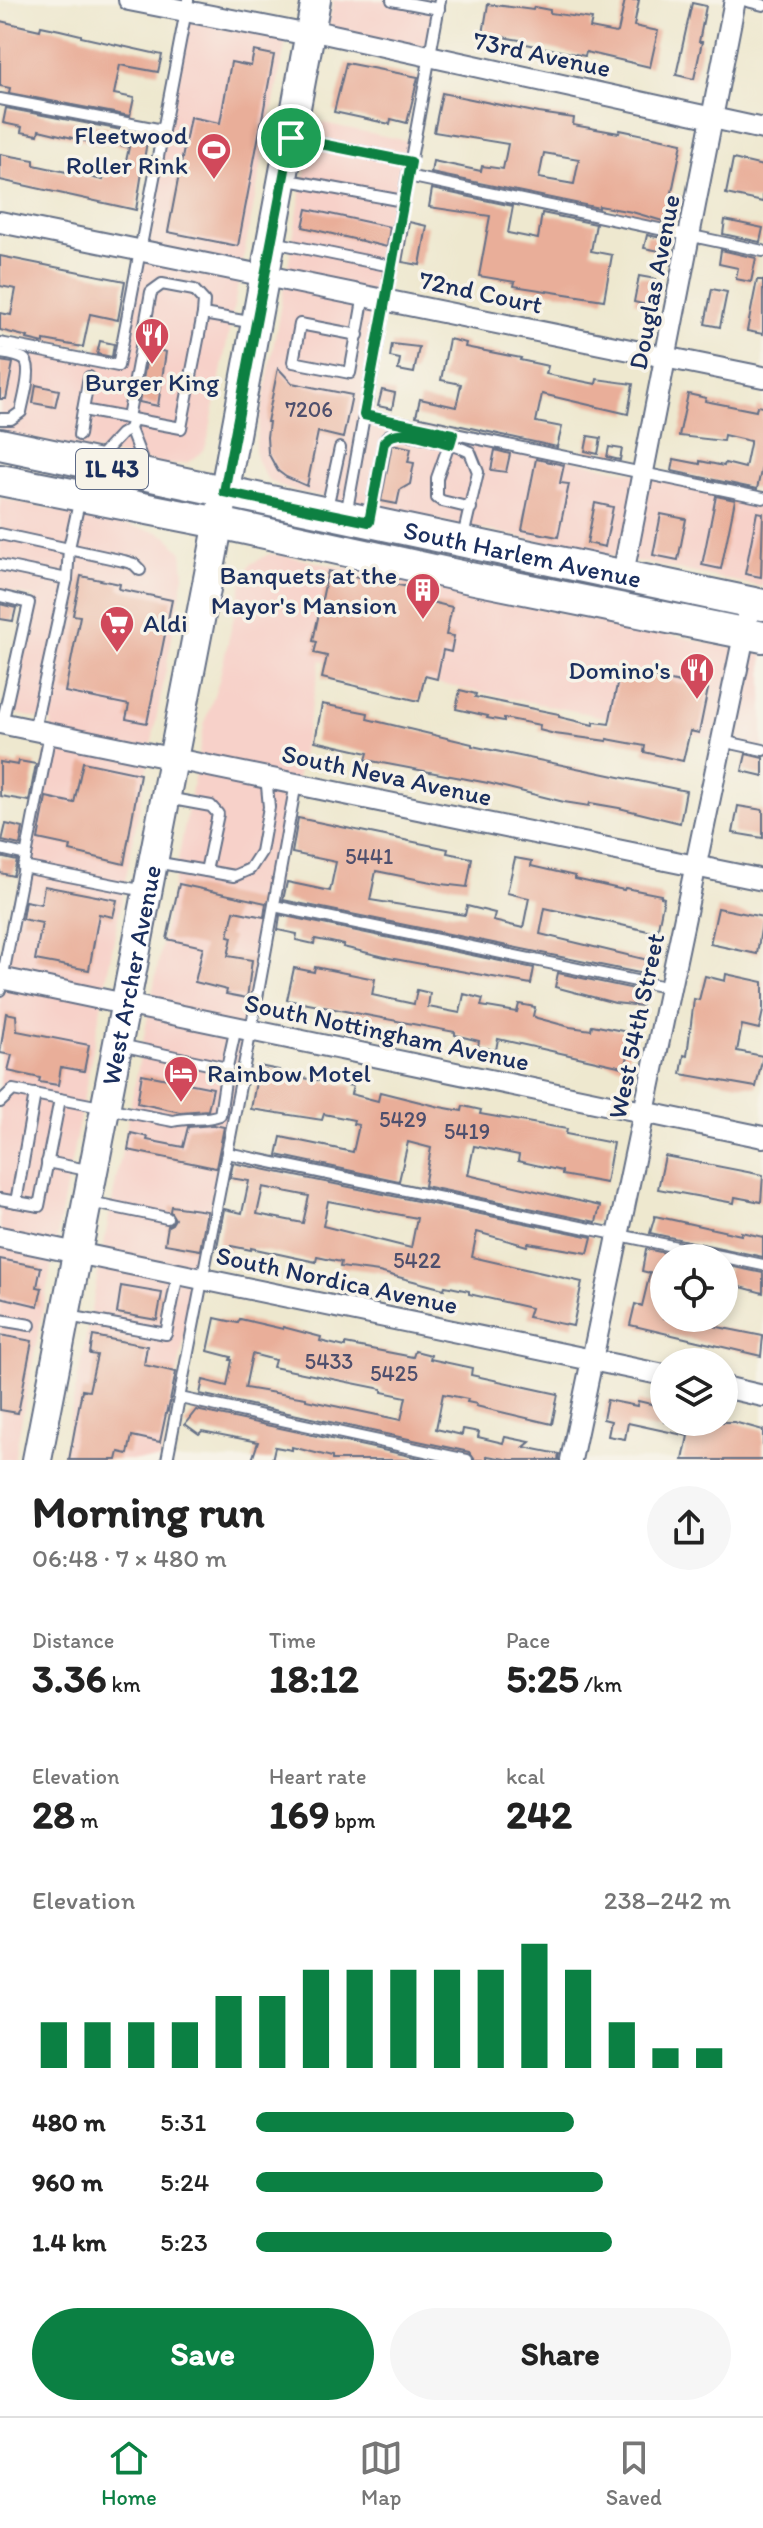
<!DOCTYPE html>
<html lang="en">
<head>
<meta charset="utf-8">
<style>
	:root { --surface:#fff; --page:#f6f6f6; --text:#222; --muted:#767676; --line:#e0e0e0; --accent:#0b8043 }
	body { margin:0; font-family:Itim,sans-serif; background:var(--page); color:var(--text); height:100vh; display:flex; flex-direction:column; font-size:30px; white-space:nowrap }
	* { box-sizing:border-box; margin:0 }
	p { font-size:26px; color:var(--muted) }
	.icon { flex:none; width:44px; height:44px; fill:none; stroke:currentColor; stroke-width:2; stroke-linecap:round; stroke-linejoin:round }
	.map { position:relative; height:1460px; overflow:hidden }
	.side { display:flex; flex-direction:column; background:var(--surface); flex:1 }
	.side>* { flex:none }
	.fabs { position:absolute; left:650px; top:1244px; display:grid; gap:16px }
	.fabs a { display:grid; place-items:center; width:88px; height:88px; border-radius:50%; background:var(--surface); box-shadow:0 4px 12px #0003; font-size:40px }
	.pin { position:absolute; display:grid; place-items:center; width:68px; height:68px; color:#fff; margin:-34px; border:4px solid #fff; border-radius:50%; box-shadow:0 2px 8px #0007 }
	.round { display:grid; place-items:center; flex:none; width:84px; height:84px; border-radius:42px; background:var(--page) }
	.summary { display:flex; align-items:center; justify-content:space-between; height:136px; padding:0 32px }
	h1 { font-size:44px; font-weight:700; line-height:60px }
	.figures { display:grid; grid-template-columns:repeat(3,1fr); gap:12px; height:136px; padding:8px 32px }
	.figures div { display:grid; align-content:center }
	.figures b { font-size:40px; font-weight:700 }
	.figures small { font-size:22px; font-weight:400 }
	.figures p { font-size:22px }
	.chart { height:224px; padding:16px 32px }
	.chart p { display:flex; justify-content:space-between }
	.chart svg { width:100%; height:144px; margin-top:8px; stroke:var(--accent); stroke-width:6 }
	.action { display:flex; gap:16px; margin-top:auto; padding:16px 32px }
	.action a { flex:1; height:92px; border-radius:48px; background:var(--accent); color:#fff; font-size:32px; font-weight:700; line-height:92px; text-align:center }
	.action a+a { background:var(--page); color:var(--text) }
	ul { padding:0 32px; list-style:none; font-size:26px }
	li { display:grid; grid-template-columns:128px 96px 1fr; align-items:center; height:60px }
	li i { height:20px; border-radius:10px; background:var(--accent) }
	.dock { display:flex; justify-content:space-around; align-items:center; height:112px; border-top:2px solid var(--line); background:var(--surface); font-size:22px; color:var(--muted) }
	.dock a { display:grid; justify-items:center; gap:4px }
	.dock .current { color:var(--accent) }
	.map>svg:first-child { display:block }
</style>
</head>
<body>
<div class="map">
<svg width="763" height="1460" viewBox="0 0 763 1460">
	<rect width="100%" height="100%" fill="#f7f3e8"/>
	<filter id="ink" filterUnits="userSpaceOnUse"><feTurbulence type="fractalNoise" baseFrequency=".0125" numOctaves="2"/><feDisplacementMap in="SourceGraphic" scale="16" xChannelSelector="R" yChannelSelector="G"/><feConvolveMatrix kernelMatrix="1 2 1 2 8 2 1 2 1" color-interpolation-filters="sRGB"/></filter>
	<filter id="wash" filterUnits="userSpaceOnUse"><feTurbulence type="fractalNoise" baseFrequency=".006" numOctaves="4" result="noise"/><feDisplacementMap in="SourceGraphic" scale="32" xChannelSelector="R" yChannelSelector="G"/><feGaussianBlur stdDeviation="1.8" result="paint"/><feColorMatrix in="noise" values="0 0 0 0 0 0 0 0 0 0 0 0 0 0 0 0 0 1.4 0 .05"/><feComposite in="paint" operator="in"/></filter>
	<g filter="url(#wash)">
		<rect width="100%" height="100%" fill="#eee8cf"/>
		<g fill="#f7d1c9">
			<polygon points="333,0 441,0 431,58 327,36"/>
			<polygon points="188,15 287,35 208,439 205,448 200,454 187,463 167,465 0,433 0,345 119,367"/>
			<polygon points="314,121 412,142 364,416 763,500 763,587 286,489 268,480 256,459 255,447"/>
			<polygon points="0,498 158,532 168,537 182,553 184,575 14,1460 0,1460 0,981 52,722 9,712 34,597 0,590"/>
			<polygon points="269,554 282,555 763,654 763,749 321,660 160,1460 62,1460 205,721 218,684 244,574 251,564"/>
		</g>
		<g id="blocks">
			<g fill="#e9ae99" fill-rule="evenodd">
				<polygon points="625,0 639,0 634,26 658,31 650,67 586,52 585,56 526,44 526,41 483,34 488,4 533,10 534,7 550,10 550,13 592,19 590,28 616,33 618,32"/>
				<polygon points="692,3 706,6 699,42 702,42 694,79 676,75"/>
				<polygon points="0,21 40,30 41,26 60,30 81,35 81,37 162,55 158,72 120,65 114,94 134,98 130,116 9,93 10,88 0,86"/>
				<polygon points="254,51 274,55 238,246 168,232 190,117 220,123 231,62 251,66"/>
				<polygon points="346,63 418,77 407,123 391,119 390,124 334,112"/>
				<path d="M442 93 539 113 574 118 573 125 619 133 620 130 682 143 666 222 632 212 599 206V208L431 173 433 161 481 171 482 166 503 169 508 144 434 132ZM544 153 579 159 574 184 539 178Z"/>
				<polygon points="6,108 148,135 136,210 0,180 0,154 34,160 34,165 103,180 105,168 124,171 129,147 103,142 102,145 39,130 38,135 21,132 22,127 3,123"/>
				<polygon points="733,159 763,166 763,202 726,194"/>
				<polygon points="432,189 513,206 508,233 538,239 542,213 596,224 591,251 612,255 604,300 514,286 515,282 479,276 490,216 429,207"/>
				<polygon points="307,209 390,227 387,247 303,227"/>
				<polygon points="725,220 763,228 760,242 723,234"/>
				<polygon points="409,222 427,226 420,265 402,262"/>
				<polygon points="647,235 662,238 660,251 644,248"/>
				<polygon points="721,250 756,258 751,282 736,279 738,268 719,264"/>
				<polygon points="0,256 125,281 118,320 90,314 83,347 44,340 44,343 27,339 28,337 0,330 0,313 11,315 16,289 0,286"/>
				<polygon points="639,276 656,279 651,306 634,302"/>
				<polygon points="757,280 763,280 763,334 747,331"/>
				<polygon points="712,289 727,292 720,327 705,324"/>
				<polygon points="151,334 160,336 157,350 166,352 158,406 139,402"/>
				<polygon points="449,339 466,343 465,347 521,358 520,360 548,366 546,374 596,384 597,379 633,384 628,414 542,394 536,422 562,427 557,447 416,416 420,399 456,407 461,384 441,380"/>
				<polygon points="100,341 114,344 112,357 97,354"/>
				<polygon points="392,344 419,347 414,373 398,370 400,359 390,357"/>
				<polygon points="0,361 13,363 6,399 0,399"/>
				<polygon points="278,368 292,383 352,395 343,438 318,432 307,486 286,477 278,471 268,453 267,437 269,422 267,422"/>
				<polygon points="36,385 59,390 55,407 33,403"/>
				<polygon points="382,390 395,393 392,409 378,406"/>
				<polygon points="688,394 706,398 705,401 756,411 757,406 763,407 763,462 757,489 672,471 674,459 700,464 700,461 724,466 725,463 745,468 750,444 750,441 724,435 723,441 679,436"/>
				<polygon points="588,436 601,438 598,454 585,451"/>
				<polygon points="392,444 411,448 408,462 414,463 410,484 400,490 397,504 381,501"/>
				<polygon points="609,447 622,449 620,460 607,457"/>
				<polygon points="495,450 510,454 506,472 491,470"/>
				<polygon points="536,459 564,465 560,483 569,484 558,537 522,530"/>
				<polygon points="716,496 735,500 721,569 702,565"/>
				<polygon points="595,503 613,507 605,547 587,543"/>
				<polygon points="757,512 763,513 761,577 745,574"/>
				<polygon points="661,514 686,519 678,560 653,555"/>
				<polygon points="328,571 434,592 431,602 452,607 446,635 454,636 451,652 443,650 437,679 425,676 419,701 322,678 327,656 314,653 317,642 313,641"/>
				<polygon points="81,576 120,584 119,589 172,600 147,723 126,719 129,705 65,692 80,616 73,615"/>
				<polygon points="0,604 16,608 13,621 0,619"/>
				<polygon points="620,670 708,689 699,733 690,731 683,761 644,752 645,746 607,739 607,741 555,734 539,730 540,725 504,718 504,721 487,718 488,716 456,709 460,690 476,694 475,697 559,714 559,717 593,725 594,722 609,724"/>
				<polygon points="322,704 368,713 367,719 472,744 472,746 686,791 680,823 619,808 590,803 589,806 564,802 488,783 366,760 368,753 315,741"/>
				<polygon points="746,754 763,758 763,776 742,771"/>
				<polygon points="19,761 36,764 29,801 0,796 0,762 18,765"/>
				<polygon points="83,762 140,774 124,864 70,851 71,846 38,839 46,797 74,803"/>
				<polygon points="738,806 763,810 763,838 733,833"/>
				<polygon points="298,818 448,849 447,853 472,858 467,887 441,884 376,871 370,900 465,915 467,906 495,913 493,921 523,928 529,898 507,893 515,858 532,861 531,866 575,876 575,879 624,890 625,888 661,895 661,897 664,898 657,933 545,908 540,934 652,961 649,975 283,900 287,882 330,891 336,862 292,853"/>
				<polygon points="6,824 23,828 20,845 2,841"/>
				<polygon points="0,857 17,861 13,876 0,873"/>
				<polygon points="179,884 266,903 264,917 234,911 228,936 232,937 228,956 252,960 247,998 226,994 227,990 195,982 203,947 167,939"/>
				<polygon points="44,886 117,900 113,917 99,914 89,970 35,960 42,923 22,919 25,901 41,904"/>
				<polygon points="718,908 763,917 757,954 710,944"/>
				<polygon points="280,915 534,968 531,984 389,958 343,947 344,945 331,942 315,939 314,944 296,940 297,934 278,930"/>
				<polygon points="315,967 375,979 372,995 414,1004 417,990 430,993 428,1007 460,1013 464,994 483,999 481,1006 517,1012 519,1004 535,1007 533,1016 537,1018 570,1027 591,1030 592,1025 633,1033 626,1065 624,1065 623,1067 498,1039 496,1050 478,1047 479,1041 455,1035 455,1032 287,1000 294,968 314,972"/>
				<polygon points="558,973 644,991 642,1006 615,1003 555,987"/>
				<polygon points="726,974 763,982 763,1011 759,1029 742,1025 737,1051 763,1056 756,1087 681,1074 684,1055 687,1056 694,999 699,1000 705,976 725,981"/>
				<polygon points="6,1013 16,1015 17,1031 89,1045 84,1071 61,1067 58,1085 39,1082 40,1078 8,1071 12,1055 0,1053"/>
				<polygon points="259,1066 279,1070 278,1074 353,1086 351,1094 378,1101 380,1092 440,1107 462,1111 463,1106 481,1110 480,1114 567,1129 566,1134 613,1143 606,1183 562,1175 562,1171 518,1161 519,1155 474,1146 468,1175 600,1206 596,1222 424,1186 431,1148 408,1142 399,1181 277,1155 281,1137 353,1152 359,1125 353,1124 354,1120 324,1114 322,1120 251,1109"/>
				<polygon points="142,1074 213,1088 208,1110 180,1112 137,1103"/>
				<polygon points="214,1125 224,1127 216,1168 128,1150 131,1133 148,1137 147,1140 183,1147 188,1127"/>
				<polygon points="665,1156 763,1175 761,1202 735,1197 734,1203 658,1189"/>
				<path d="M233 1163 592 1237 588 1253 528 1243 527 1246 477 1232 472 1257 582 1282 573 1326 528 1317 531 1308 469 1294V1291L445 1286 444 1289 379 1272 340 1267 341 1262 317 1257 316 1262 251 1248V1250L231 1246 230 1250 217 1247 224 1209 242 1213 249 1181 230 1178ZM263 1187 309 1196 303 1223 257 1214ZM328 1201 417 1218 411 1248 323 1226Z"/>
				<polygon points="171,1206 207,1211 200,1250 165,1244 168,1226 172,1224 175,1219 170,1211"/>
				<polygon points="655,1216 741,1235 741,1232 763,1237 763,1257 650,1233"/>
				<polygon points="646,1249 690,1258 664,1258 664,1318 710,1318 708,1325 763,1336 761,1356 630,1325 635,1304 642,1306 650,1273 642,1271"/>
				<polygon points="0,1259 41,1267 37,1287 42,1288 38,1306 0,1297"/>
				<polygon points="729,1266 763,1273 763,1293 726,1283"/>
				<polygon points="121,1286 162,1293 157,1320 117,1313"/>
				<path d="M215 1318 238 1323 240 1319 283 1329V1327L321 1337 320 1341 345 1347V1344L413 1357 415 1351 431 1355 430 1359 472 1368 471 1375 558 1394 552 1424 476 1406 477 1404 467 1402 468 1399 443 1394 436 1429 462 1435 463 1429 479 1432 478 1437 503 1443 505 1437 530 1442 524 1447 559 1454 558 1460H511L487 1456V1460H475L469 1452 200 1394 203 1380 227 1386 232 1360H230L231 1357 208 1351ZM252 1354 275 1360 273 1367 382 1389V1392L406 1397 401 1420 306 1400V1398L245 1388Z"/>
				<polygon points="0,1335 32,1341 18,1413 0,1410"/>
				<polygon points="93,1336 147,1346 144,1365 176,1372 168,1411 167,1409 160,1442 132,1436 128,1454 119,1452 117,1460 69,1460 82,1390 89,1391 97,1355 90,1354"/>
				<polygon points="607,1400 637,1406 638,1401 664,1407 664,1422 734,1422 763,1430 763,1460 683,1460 688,1436 628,1423 625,1439 608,1436 611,1421 603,1419"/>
				<polygon points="196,1410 429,1460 332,1460 332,1457 292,1447 292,1450 275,1447 272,1460 252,1460 258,1442 202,1431 199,1434 185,1424"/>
			</g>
		</g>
	</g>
	<g filter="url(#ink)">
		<use href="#blocks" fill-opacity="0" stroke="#657086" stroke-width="2"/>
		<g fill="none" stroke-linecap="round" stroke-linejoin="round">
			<g stroke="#657086" stroke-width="14">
				<g id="service">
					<polyline points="392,0 439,9"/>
					<polyline points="743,0 763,5"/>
					<polyline points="0,99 163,130"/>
					<polyline points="293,138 411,162"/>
					<polyline points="408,176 763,251"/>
					<polyline points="283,179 403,201"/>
					<polyline points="273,242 391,266"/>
					<polyline points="358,335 300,324 293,362 350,373 364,295"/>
					<polyline points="0,343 118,366 188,0"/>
					<path d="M0 353C8 354 19 355 25 360 33 369 23 400 21 412L11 419H0"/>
					<polyline points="89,377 83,410 181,428 203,314 255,323"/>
					<polyline points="364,415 763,498"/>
					<polyline points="128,418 151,292 162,284 194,290 204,301 203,314"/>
					<polyline points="133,419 130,429 146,470"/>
					<polyline points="79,435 83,410"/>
					<polyline points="451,439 437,478 437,498 442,501 471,508"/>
					<polyline points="97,460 121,434 130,429"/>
					<polyline points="327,508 340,448"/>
					<polyline points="346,515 440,0"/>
					<path d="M369 520 384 442C387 437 387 435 393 434 405 430 458 446 470 452L478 472 463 537"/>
					<polyline points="0,534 124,561 134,564 140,570"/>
					<polyline points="0,565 67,579"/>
					<polyline points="0,596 29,603 2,724"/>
					<polyline points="34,730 67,579 69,548 80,498"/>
					<polyline points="722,741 763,750"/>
					<polyline points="167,798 211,806 218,814 206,871"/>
					<polyline points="0,849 26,855"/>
					<polyline points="155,862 234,876 250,869 261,852 269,807 267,786 262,777"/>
					<polyline points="23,867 145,891"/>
					<polyline points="274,906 670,988"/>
					<polyline points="0,990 50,733"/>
					<polyline points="227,1068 236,1027"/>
					<path d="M0 1102 13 1090 173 1121C190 1117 204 1121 220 1115L227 1068 120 1045"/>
					<polyline points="227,1153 763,1265"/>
					<polyline points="47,1162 92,1171"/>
					<polyline points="0,1199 39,1206 60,1099"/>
					<polyline points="16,1202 35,1094"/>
					<polyline points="90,1202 167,1218"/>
					<polyline points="68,1316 166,1334 178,1274"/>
					<polyline points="0,1320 30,1325"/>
					<polyline points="180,1398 467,1460"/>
					<polyline points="167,1460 255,1009 296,783"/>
				</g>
			</g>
			<g stroke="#657086" stroke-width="24">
				<g id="minor">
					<polyline points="129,0 309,35"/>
					<polyline points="310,30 763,129"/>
					<polyline points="0,222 763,377"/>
					<polyline points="623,574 735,0"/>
					<polyline points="0,723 763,880"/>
					<polyline points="0,978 763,1137"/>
					<polyline points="0,1237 664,1375"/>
					<polyline points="724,1387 763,1396"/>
					<polyline points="571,1460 751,602"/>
				</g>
			</g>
			<g stroke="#657086" stroke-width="32">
				<g id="secondary">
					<path id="s1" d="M37 1460 213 553 316 0"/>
				</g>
			</g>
			<g stroke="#657086" stroke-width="34">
				<g id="primary">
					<path id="s2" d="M0 444 763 605"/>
					<polyline points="0,480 219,523 470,578 763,637"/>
				</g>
			</g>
			<use href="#service" stroke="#fff" stroke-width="10"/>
			<use href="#minor" stroke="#fff" stroke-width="20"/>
			<use href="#secondary" stroke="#fff" stroke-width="28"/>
			<use href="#primary" stroke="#fff" stroke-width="30"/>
		</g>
	</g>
	<g fill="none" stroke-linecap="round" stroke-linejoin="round" filter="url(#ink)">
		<g stroke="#fff" stroke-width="16">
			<path id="route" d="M291 138 411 162 364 415 453 434 450 444C431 440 397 424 384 442L369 522 224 492Z"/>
		</g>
		<use href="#route" stroke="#0b8043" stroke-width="10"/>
	</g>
	<defs>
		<g id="stadium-pin" transform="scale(1.8)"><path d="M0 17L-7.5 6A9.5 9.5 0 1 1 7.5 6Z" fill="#d1495b" stroke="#f7f3e8"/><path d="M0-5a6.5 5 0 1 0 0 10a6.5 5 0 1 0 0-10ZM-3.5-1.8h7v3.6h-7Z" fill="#fff"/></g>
		<g id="restaurant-pin" transform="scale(1.8)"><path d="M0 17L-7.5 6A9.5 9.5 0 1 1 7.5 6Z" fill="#d1495b" stroke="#f7f3e8"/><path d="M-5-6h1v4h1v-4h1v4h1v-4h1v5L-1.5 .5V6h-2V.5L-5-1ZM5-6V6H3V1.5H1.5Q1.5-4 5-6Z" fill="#fff"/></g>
		<g id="building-pin" transform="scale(1.8)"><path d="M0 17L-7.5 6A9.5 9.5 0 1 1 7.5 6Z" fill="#d1495b" stroke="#f7f3e8"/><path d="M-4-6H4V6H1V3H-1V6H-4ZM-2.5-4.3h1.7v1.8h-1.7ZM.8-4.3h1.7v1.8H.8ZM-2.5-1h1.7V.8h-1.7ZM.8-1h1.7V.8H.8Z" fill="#fff"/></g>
		<g id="supermarket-pin" transform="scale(1.8)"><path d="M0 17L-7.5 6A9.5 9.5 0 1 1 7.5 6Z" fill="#d1495b" stroke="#f7f3e8"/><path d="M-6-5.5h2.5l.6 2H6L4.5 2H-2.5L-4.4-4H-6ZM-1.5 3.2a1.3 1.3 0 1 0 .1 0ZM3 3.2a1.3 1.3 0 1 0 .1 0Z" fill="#fff"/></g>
		<g id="hotel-pin" transform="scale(1.8)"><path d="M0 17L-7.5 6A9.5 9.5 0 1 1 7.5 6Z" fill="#d1495b" stroke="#f7f3e8"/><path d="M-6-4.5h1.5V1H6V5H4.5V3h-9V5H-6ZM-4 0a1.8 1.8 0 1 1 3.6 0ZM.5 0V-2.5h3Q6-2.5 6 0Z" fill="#fff"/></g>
	</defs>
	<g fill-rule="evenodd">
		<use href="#stadium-pin" x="214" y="150"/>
		<use href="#restaurant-pin" x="152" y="335"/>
		<use href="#building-pin" x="423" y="590"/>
		<use href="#supermarket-pin" x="117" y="623"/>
		<use href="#restaurant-pin" x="697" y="670"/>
		<use href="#hotel-pin" x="181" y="1073"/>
	</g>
	<g text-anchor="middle" stroke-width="7" stroke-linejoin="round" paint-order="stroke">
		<g font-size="22" fill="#4e4f6d">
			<text x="309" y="417">7206</text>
			<text x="369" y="864">5441</text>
			<text x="403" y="1127">5429</text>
			<text x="467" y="1139">5419</text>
			<text x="417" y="1268">5422</text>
			<text x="329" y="1369">5433</text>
			<text x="394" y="1381">5425</text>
		</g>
		<rect fill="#f7f3e8" stroke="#5d6a87" stroke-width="2" x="76" y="449" width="72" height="40" rx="6"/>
		<g font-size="24" font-weight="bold" fill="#1b2f5e">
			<text x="112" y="477">IL 43</text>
		</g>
		<g font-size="26" fill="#1b2f5e" stroke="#f7f3e8">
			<text transform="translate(542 54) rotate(12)" y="9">73rd Avenue</text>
			<text transform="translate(654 282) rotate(-79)" y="9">Douglas Avenue</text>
			<text transform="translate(481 292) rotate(12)" y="9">72nd Court</text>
			<text dy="9" stroke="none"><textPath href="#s2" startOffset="534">South Harlem Avenue</textPath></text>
			<text transform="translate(387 775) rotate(12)" y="9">South Neva Avenue</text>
			<text dy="9" stroke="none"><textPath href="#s1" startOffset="494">West Archer Avenue</textPath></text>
			<text transform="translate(636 1026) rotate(-78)" y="9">West 54th Street</text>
			<text transform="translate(387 1032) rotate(12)" y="9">South Nottingham Avenue</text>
			<text transform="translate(337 1280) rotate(12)" y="9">South Nordica Avenue</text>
		</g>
		<g font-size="26" fill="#1b2f5e" stroke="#f7f3e8" text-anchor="end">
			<text x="188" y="144">Fleetwood<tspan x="188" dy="30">Roller Rink</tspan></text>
			<text x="152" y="391" text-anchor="middle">Burger King</text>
			<text x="397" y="584">Banquets at the<tspan x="397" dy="30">Mayor's Mansion</tspan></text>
			<text x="143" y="632" text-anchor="start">Aldi</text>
			<text x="671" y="679">Domino's</text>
			<text x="207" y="1082" text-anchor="start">Rainbow Motel</text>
		</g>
	</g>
</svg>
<div class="fabs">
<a><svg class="icon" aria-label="locate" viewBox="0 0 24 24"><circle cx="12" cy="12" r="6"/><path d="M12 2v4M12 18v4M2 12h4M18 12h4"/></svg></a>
<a><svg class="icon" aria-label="layers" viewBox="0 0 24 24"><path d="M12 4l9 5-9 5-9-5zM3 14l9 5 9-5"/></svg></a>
</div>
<div class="pin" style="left:291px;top:138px;background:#1e9e55"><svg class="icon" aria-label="arrive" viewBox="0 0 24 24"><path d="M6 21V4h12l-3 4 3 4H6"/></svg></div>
</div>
<section class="side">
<div class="summary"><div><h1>Morning run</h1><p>06:48 · 7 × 480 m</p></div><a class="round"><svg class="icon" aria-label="share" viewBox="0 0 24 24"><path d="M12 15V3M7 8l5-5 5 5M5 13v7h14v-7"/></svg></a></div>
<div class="figures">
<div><p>Distance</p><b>3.36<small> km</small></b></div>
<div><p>Time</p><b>18:12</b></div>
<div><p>Pace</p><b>5:25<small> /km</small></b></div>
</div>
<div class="figures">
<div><p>Elevation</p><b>28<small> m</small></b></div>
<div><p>Heart rate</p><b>169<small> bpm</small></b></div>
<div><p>kcal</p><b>242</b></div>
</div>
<div class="chart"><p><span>Elevation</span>238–242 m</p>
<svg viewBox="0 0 160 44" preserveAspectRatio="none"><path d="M5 44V30M15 44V30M25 44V30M35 44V30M45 44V22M55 44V22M65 44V14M75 44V14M85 44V14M95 44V14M105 44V14M115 44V6M125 44V14M135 44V30M145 44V38M155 44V38"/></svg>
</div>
<ul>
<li><b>480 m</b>5:31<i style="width:67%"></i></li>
<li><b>960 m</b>5:24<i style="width:73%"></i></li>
<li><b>1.4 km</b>5:23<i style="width:75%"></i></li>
</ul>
<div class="action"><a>Save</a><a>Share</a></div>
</section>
<nav class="dock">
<a class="current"><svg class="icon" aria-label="home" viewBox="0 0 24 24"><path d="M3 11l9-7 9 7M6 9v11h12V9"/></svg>Home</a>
<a><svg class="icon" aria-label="map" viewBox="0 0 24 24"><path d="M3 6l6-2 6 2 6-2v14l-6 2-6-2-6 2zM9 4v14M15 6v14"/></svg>Map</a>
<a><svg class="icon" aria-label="saved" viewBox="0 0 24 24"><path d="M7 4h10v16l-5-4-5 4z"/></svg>Saved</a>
</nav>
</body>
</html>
